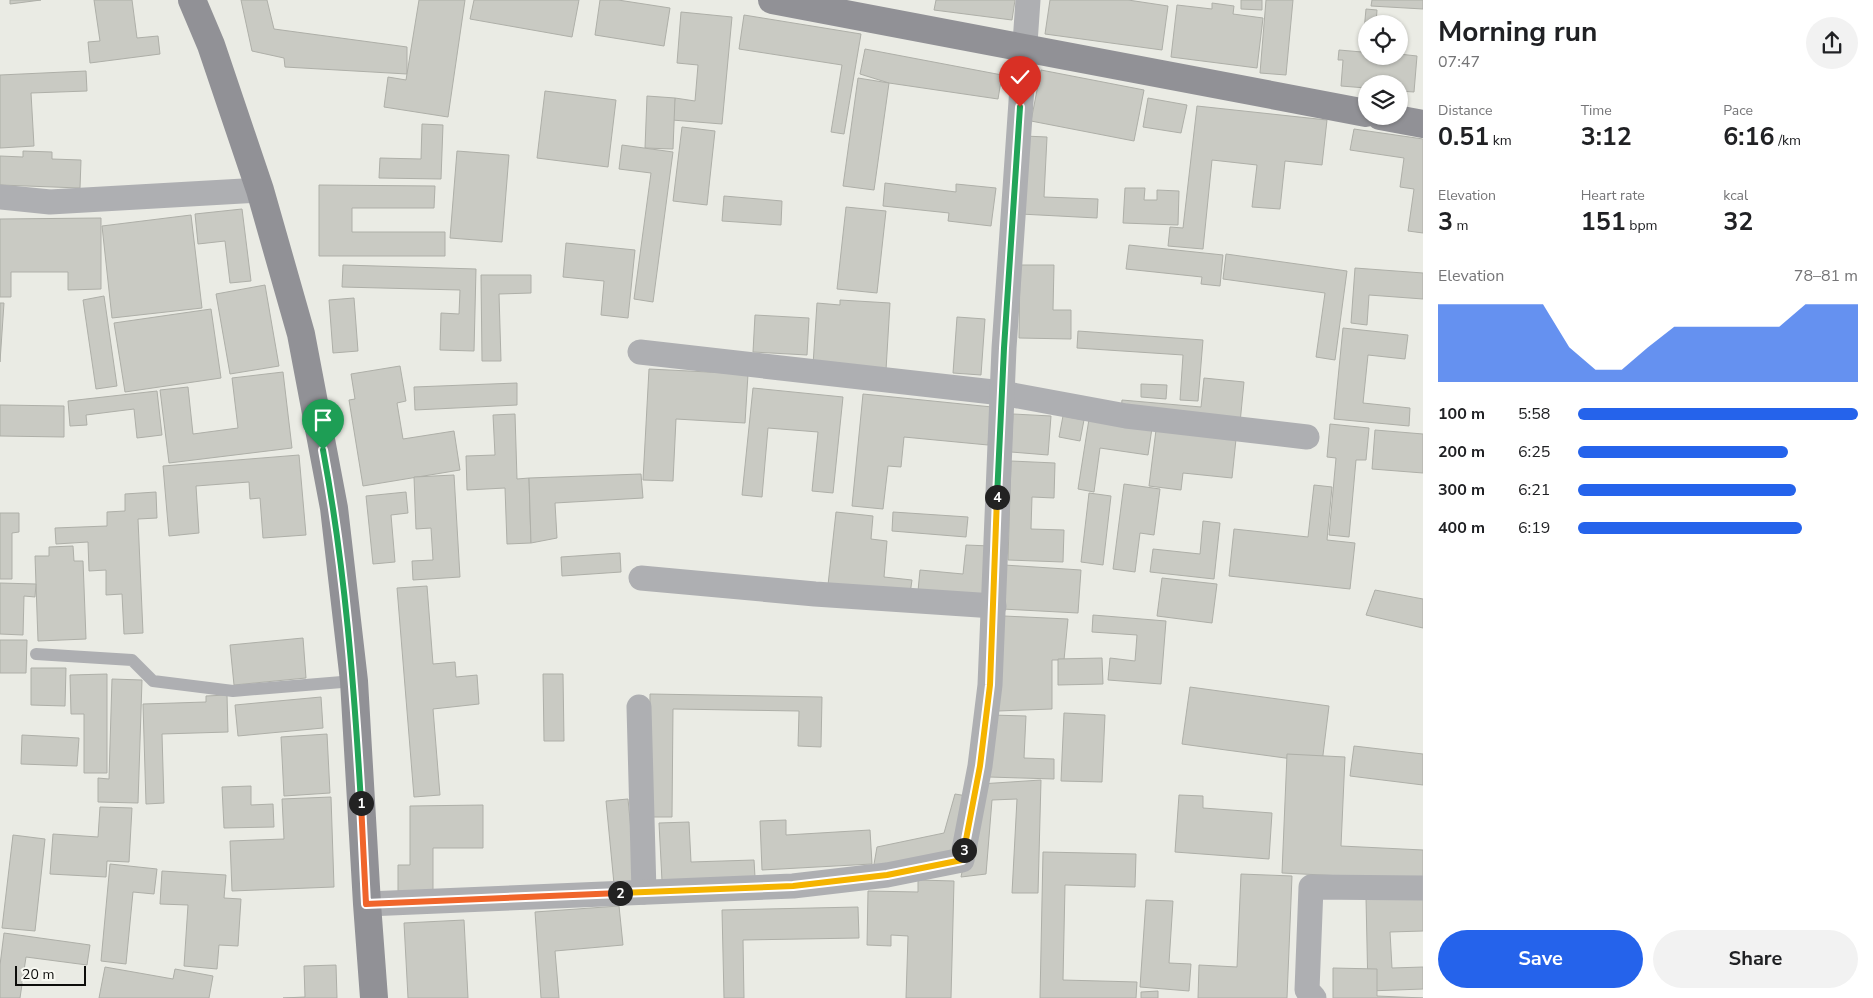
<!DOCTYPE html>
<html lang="en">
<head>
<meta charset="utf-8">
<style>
	:root { --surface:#fff; --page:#f2f2f2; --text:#202124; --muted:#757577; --accent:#2563eb }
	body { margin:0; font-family:"Nunito Sans",sans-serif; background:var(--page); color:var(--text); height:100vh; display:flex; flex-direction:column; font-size:19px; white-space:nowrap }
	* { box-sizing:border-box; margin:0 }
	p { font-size:16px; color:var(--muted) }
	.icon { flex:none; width:28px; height:28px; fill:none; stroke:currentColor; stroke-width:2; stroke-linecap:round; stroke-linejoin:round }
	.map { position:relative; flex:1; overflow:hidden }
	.side { display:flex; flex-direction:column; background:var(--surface); width:450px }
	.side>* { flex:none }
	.controls { position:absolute; left:1358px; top:15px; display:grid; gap:10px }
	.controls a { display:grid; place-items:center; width:50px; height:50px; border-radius:50%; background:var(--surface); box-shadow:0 1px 4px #0004; font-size:25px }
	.scale { position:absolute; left:15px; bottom:12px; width:71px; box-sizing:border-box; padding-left:5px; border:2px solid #0d0d0b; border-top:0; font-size:14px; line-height:18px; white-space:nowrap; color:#0d0d0b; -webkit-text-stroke:4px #f7f8f1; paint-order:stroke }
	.pin { position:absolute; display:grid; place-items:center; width:42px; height:42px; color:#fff; margin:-51px -21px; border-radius:50% 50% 50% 0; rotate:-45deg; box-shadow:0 0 5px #0007 }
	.pin .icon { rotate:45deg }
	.km { position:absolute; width:25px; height:25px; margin:-12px; border-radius:50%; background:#222; color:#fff; font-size:14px; line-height:25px; text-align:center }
	.round { display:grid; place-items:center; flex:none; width:52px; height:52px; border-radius:26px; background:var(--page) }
	.summary { display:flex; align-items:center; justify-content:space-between; height:85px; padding:0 15px }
	h1 { font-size:28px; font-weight:700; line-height:38px }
	.stats { display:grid; grid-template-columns:repeat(3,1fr); gap:8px; height:85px; padding:5px 15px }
	.stats div { display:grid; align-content:center }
	.stats b { font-size:25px; font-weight:700 }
	.stats small { font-size:14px; font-weight:400 }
	.stats p { font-size:14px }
	.chart { height:140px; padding:10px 15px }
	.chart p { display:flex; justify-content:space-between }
	.chart svg { width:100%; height:90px; margin-top:5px; fill:var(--accent); opacity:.7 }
	.action { display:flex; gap:10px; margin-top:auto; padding:10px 15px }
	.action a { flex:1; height:58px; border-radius:30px; background:var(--accent); color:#fff; font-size:20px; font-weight:700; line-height:58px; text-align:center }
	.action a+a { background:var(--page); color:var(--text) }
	ul { padding:0 15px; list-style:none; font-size:16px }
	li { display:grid; grid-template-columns:80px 60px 1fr; align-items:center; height:38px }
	li i { height:12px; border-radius:6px; background:var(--accent) }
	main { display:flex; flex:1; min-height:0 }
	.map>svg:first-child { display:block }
</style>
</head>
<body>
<main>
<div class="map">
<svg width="1423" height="998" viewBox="0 0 1423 998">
	<rect width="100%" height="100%" fill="#eaebe4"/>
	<g fill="#c9cac3" stroke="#aeafa8">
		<polygon points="10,0 41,0 10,4"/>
		<polygon points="94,0 132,0 137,38 158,36 160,54 90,63 88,42 100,41"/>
		<polygon points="241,0 267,0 274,29 407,47 407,74 285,67 284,58 252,51"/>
		<polygon points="419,0 465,0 448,117 384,107 388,77 406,80"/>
		<polygon points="474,0 579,0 572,37 470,19"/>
		<polygon points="600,0 618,0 670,8 664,46 595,35"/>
		<polygon points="936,0 1015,0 1012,20 934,10"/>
		<polygon points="1050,0 1128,0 1168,6 1162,50 1045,34"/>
		<polygon points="1241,0 1262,0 1262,10 1241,9"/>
		<polygon points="1266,0 1293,0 1286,75 1260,73"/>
		<polygon points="1372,0 1423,0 1423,9 1371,6"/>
		<polygon points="1212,3 1234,6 1233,14 1263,18 1257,68 1171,57 1177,5 1212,9"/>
		<polygon points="1366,9 1377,10 1376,24 1366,24 1366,56 1399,56 1399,54 1417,56 1414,92 1399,91 1399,84 1366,84 1366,88 1341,86 1343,60 1338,60 1339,50 1362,52"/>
		<polygon points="681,12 732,17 722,124 672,120 675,98 695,101 698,65 677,63"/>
		<polygon points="744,15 861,34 844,134 831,132 842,65 739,49"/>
		<polygon points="865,49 1002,75 998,99 889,83 860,74"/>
		<polygon points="1041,70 1144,90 1134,141 1031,121"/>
		<polygon points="86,71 87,91 31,93 34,146 0,148 0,75"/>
		<polygon points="858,78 889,83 874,190 843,186"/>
		<polygon points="545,91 616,100 608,167 537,158"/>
		<polygon points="647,96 675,98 673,149 645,148"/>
		<polygon points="1148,98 1187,105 1181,133 1143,127"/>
		<polygon points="1197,106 1327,120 1322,165 1285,161 1280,209 1252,207 1257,165 1212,160 1203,249 1168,246 1170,227 1183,228"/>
		<polygon points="422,124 443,125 441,179 379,178 380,158 421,159"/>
		<polygon points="682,127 715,131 707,205 673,201"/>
		<polygon points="1354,129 1423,139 1423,233 1408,231 1414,189 1400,187 1404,158 1350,150"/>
		<polygon points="1024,136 1047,137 1044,197 1098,199 1097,218 1020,214"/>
		<polygon points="622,145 673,152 653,302 634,299 651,173 619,169"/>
		<polygon points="23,151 52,152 52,159 81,160 80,188 0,185 0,156 23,157"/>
		<polygon points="457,151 509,155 502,242 450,238"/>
		<polygon points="885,183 956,192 956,184 996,188 991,226 948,221 949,213 883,206"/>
		<polygon points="319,185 435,186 434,208 352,208 352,232 445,232 445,256 319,256"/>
		<polygon points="1125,188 1145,188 1144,200 1157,200 1157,190 1179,191 1178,225 1123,223"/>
		<polygon points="724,196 782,201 781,225 722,221"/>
		<polygon points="846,207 886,211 877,293 837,289"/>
		<polygon points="242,209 251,281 230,283 225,241 198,244 195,214"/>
		<polygon points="191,215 202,308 112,318 102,226"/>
		<polygon points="101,218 101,289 68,290 68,272 11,272 11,297 0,297 0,219"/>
		<polygon points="566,243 635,250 628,318 601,315 604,281 563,277"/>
		<polygon points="1129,245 1223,255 1220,286 1201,284 1202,277 1126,269"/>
		<polygon points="1226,254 1347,271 1335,360 1316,357 1325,293 1223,279"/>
		<polygon points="343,265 476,269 474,351 440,350 441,313 459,314 460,290 342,287"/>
		<polygon points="1020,265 1054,265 1053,310 1071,310 1071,339 1019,338"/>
		<polygon points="1355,268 1423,273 1423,299 1369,295 1367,325 1351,323"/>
		<polygon points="481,275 531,275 531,293 499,294 501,361 482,361"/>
		<polygon points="265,285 279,366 230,374 216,294"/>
		<polygon points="104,296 117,386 96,389 83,300"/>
		<polygon points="354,298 358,351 333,353 329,300"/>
		<polygon points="840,300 890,303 886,370 813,365 817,303 840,305"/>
		<polygon points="0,303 4,303 0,362"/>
		<polygon points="211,309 221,378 125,392 114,323"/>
		<polygon points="755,315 809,318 807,355 753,352"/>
		<polygon points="957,317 985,319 981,375 953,373"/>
		<polygon points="1343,328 1408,335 1405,359 1368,355 1363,403 1410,408 1409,426 1334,419"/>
		<polygon points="1078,331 1203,340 1198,401 1180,400 1183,355 1077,348"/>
		<polygon points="400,366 406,401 397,403 403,439 454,431 460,470 363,486 349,400 355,399 351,374"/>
		<polygon points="649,369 748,374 745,423 676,419 673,481 643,480"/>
		<polygon points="283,372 292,448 169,463 160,390 188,387 193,434 238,428 232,378"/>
		<polygon points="1204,378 1244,382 1240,423 1121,411 1122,400 1201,407"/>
		<polygon points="517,383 517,405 415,410 414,387"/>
		<polygon points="1141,384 1167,385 1166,399 1141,397"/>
		<polygon points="753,388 843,397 833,493 812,491 818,432 768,428 762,497 742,495"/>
		<polygon points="157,391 162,435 137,438 134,409 86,415 87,425 70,426 68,401"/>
		<polygon points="863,394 992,407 988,445 904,437 901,467 888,466 883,509 852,506"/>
		<polygon points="0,405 64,406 64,437 0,436"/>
		<polygon points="515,414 517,479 529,478 531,543 507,544 505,488 467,490 466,456 495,455 493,415"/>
		<polygon points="1013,414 1051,416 1048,455 1011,452"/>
		<polygon points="1063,416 1084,420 1080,441 1059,437"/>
		<polygon points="1089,419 1152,428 1148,455 1100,448 1094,492 1078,489"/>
		<polygon points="1330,424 1369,428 1366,460 1356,460 1349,537 1329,535 1336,458 1327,457"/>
		<polygon points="1156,430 1236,439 1232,478 1183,473 1181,490 1149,486"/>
		<polygon points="1375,430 1423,434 1423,473 1372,469"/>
		<polygon points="299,455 306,535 263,538 260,498 250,499 249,482 196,486 199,533 169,536 163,466"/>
		<polygon points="1011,461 1055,463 1054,498 1032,497 1031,529 1064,530 1063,562 1008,560"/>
		<polygon points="641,474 643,498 555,503 557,538 531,543 529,478"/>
		<polygon points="454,475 460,577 413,580 412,561 433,560 431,528 416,529 414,477"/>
		<polygon points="1124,484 1160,489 1154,535 1140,533 1135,572 1113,569"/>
		<polygon points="1314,485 1332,487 1327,540 1355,543 1350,589 1229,576 1234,529 1308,537"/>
		<polygon points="156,492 157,518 138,519 143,633 124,634 122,594 106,595 106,570 89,571 88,542 56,544 55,528 107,526 107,512 125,511 125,494"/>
		<polygon points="406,492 408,513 391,515 395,562 373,564 366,496"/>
		<polygon points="1089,493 1111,496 1103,565 1081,562"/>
		<polygon points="836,512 873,516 871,539 887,541 884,577 912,580 910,594 828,585"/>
		<polygon points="893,512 968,517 966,537 892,531"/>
		<polygon points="0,513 19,513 19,532 12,533 12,579 0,579"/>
		<polygon points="1203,521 1220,523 1214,579 1150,572 1153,549 1200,554"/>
		<polygon points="966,545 990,546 986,596 918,591 920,570 963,574"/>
		<polygon points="73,546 74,561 83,561 86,639 38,641 35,556 49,556 49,547"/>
		<polygon points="620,553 621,572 562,576 561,557"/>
		<polygon points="1004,565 1081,570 1078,613 1002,609"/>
		<polygon points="1162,578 1217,584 1212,623 1157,616"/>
		<polygon points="0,583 36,584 35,597 24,596 23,635 0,634"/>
		<polygon points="427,586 433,664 455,662 456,677 477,675 479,704 433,709 440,795 414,797 397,588"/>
		<polygon points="1375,590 1423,599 1423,628 1366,615"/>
		<polygon points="1093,615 1166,621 1161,684 1108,680 1110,658 1135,661 1137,635 1092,632"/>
		<polygon points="1004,616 1068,619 1064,660 1052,660 1052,709 998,711"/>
		<polygon points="303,638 306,678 234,685 230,645"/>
		<polygon points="0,640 27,640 26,673 0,673"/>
		<polygon points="1102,658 1103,684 1058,685 1058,659"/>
		<polygon points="31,668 66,668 65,706 31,705"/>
		<polygon points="107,674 107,773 84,773 84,714 71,714 70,675"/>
		<polygon points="543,674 563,674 564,741 544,741"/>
		<polygon points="112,679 142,680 138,803 98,802 98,778 109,779"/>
		<polygon points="1190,687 1329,706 1322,763 1182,744"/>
		<polygon points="650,694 822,697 821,747 798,746 799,711 673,709 672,817 649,817"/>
		<polygon points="227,695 228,732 162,734 164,803 146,804 143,704 206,702 206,696"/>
		<polygon points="321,697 323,728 238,736 235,705"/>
		<polygon points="1064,713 1105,715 1102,782 1061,781"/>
		<polygon points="991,715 1026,716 1024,758 1054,759 1054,779 989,777"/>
		<polygon points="327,734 330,793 284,796 281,737"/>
		<polygon points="22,735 79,738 77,766 21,764"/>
		<polygon points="1354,746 1423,754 1423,785 1350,776"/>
		<polygon points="1287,754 1345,757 1341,846 1423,850 1423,880 1282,873"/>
		<polygon points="1041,780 1038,893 1012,893 1017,799 992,800 986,874 961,877 980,784"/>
		<polygon points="251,786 251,805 273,804 274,827 224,828 222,787"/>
		<polygon points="955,794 967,796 954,855 873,870 877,847 944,833"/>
		<polygon points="1179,795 1203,796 1203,808 1272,813 1269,859 1175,852"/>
		<polygon points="331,797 334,887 232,891 230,841 284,839 282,799"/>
		<polygon points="628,799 636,882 614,884 606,801"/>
		<polygon points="483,805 483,848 433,848 433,891 398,891 398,865 410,865 410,806"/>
		<polygon points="100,807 132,808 129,862 107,861 106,877 50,874 53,834 98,837"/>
		<polygon points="786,820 786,835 870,830 872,864 762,870 760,821"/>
		<polygon points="689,822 691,862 754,860 755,877 662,881 659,823"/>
		<polygon points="13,835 45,839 35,931 2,928"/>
		<polygon points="1043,852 1136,854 1135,887 1065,885 1063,980 1137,982 1136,998 1040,998"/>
		<polygon points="110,864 157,869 154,894 133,892 126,964 101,961"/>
		<polygon points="162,871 226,875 224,898 241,899 238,946 219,945 217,969 184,966 188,905 160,904"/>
		<polygon points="1241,874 1292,876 1287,998 1198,998 1199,965 1237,967"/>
		<polygon points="918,880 954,881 951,998 906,998 908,936 891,935 891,946 867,945 868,891 918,892"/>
		<polygon points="1423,896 1423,931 1390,932 1392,968 1423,967 1423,989 1368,991 1366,898"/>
		<polygon points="1146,900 1173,901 1169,963 1191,964 1189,991 1140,987"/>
		<polygon points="619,906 623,945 555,951 559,998 541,998 535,912"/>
		<polygon points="858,907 859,938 743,940 744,998 724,998 722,910"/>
		<polygon points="464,920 468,998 408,998 404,923"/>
		<polygon points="4,933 90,945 87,965 26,957 20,998 0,998 0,965"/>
		<polygon points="336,965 337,998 283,998 305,997 304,966"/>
		<polygon points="105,967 173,979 175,969 213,976 209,998 99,998"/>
		<polygon points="1333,968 1377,969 1377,996 1423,998 1333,998"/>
		<polygon points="1158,991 1158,998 1141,998 1141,992"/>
	</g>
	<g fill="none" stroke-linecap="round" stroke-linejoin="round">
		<polyline stroke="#aeafb2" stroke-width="12" points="36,654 132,660 153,681 233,691 354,681"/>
		<g stroke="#aeafb2" stroke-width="25">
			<polyline points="0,197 50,202 260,190"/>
			<polyline points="640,352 1002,393 1126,416 1307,437"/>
			<polyline points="641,578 815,594 994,606"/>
			<polyline points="639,707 644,892"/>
			<polyline points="367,904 793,886 887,875 962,860 980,766 990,685 1004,348 1028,0"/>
			<polyline points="1314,998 1307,990 1311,887 1423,888"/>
		</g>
		<g stroke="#919196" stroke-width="28">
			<polyline points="192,0 211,45 260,190 301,334 334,508 354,681 367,904 374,998"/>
			<polyline points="772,0 1366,113"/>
			<polyline points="1380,116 1423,124"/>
		</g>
	</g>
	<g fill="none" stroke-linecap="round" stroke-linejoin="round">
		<g stroke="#fff" stroke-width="10">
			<path id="split-1" d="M323 450C345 567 354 685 361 803"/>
		</g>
		<g stroke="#fff" stroke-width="10">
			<polyline id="split-2" points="361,803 366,904 620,893"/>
		</g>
		<g stroke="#fff" stroke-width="10">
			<polyline id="split-3" points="620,893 793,886 887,875 962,860 964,850"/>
		</g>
		<g stroke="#fff" stroke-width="10">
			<polyline id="split-4" points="964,850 980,766 990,685 997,497"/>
		</g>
		<g stroke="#fff" stroke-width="10">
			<polyline id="split-5" points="997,497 1004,348 1020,107"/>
		</g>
		<use href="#split-1" stroke="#22a559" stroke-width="6"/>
		<use href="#split-2" stroke="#f0652b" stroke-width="6"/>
		<use href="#split-3" stroke="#f5b400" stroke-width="6"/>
		<use href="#split-4" stroke="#f5b400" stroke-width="6"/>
		<use href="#split-5" stroke="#22a559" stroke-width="6"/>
	</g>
</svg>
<div class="controls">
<a><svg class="icon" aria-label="locate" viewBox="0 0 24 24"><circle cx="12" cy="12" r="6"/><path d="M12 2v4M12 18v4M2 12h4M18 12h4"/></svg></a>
<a><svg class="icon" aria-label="layers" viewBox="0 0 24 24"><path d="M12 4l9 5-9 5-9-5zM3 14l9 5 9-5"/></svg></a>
</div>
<div class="scale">20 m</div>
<div class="pin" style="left:323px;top:450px;background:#1e9e55"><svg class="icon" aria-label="arrive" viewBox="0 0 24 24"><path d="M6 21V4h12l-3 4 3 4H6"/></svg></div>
<div class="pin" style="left:1020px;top:107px;background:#d93025"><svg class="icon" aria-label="check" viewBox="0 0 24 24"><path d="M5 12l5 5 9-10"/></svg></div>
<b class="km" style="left:361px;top:803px">1</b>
<b class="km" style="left:620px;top:893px">2</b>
<b class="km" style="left:964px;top:850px">3</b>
<b class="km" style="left:997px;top:497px">4</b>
</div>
<section class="side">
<div class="summary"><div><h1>Morning run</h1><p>07:47</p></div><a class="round"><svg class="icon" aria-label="share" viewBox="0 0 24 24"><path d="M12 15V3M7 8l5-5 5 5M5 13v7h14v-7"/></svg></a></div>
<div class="stats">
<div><p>Distance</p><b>0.51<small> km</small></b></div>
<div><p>Time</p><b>3:12</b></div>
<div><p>Pace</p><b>6:16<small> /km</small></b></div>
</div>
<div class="stats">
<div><p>Elevation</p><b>3<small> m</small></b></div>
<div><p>Heart rate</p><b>151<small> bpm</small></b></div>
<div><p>kcal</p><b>32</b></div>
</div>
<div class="chart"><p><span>Elevation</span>78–81 m</p>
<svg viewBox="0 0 160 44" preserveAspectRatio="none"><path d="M0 44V6L10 6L20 6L30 6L40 6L50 27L60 38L70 38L80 27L90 17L100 17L110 17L120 17L130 17L140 6L150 6L160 6V44z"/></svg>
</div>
<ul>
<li><b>100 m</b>5:58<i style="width:100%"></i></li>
<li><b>200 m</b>6:25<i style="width:75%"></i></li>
<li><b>300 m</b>6:21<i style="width:78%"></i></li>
<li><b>400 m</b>6:19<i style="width:80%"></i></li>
</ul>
<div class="action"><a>Save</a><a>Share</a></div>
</section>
</main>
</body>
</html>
